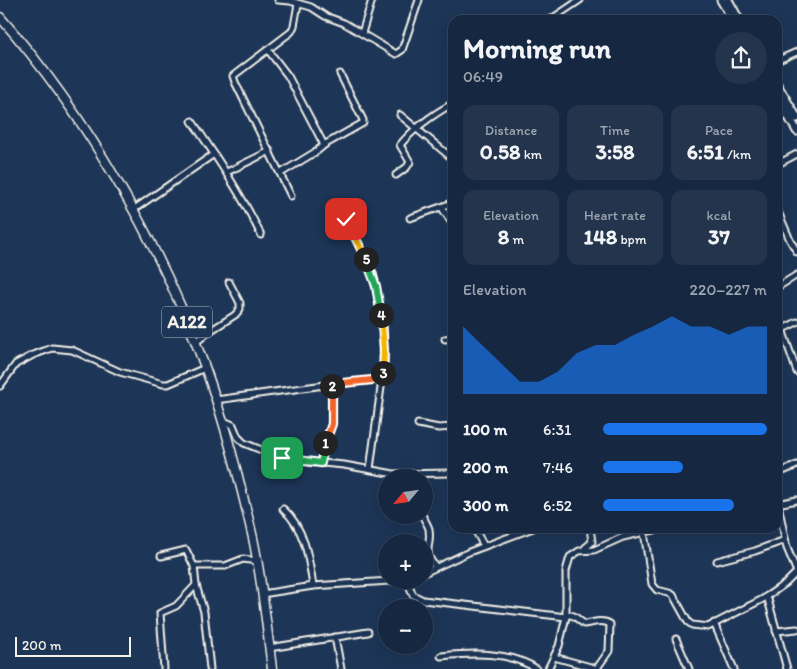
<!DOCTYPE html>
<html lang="en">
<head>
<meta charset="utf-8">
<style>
	:root { --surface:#162841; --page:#23344c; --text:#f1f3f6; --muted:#9ea6b1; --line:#35445a; --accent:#1a73e8 }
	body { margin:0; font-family:Itim,sans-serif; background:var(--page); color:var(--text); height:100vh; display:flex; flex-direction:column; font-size:19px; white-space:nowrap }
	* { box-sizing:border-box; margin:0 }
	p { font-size:16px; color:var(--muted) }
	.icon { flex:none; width:28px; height:28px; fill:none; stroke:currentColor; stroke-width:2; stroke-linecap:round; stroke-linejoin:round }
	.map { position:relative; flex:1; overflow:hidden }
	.drawer { position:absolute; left:448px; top:15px; width:334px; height:518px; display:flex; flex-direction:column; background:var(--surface); border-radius:15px; box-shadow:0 5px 20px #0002,0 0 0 1px var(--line) }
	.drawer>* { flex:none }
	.needle { width:32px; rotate:241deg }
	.tools { position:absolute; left:378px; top:469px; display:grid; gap:10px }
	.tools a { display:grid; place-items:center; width:55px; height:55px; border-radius:50%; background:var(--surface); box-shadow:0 5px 20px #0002,0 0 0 1px var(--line); font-size:25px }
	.scale { position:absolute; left:15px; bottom:12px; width:116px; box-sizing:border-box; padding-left:5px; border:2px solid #f4f1e8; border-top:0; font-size:14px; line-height:18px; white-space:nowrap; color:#f4f1e8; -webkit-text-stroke:4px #1d3557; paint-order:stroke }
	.pin { position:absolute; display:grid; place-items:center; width:42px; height:42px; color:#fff; margin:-21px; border-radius:10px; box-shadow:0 2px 8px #0006 }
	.km { position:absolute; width:25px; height:25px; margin:-12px; border-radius:50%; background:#222; color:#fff; font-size:14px; line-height:25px; text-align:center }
	.round { display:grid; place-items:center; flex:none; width:52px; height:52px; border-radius:26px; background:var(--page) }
	.overview { display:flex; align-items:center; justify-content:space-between; height:85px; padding:0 15px }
	h1 { font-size:28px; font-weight:700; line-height:38px }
	.figures { display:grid; grid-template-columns:repeat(3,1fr); gap:8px; height:85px; padding:5px 15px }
	.figures div { display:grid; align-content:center; border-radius:12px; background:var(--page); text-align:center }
	.figures b { font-size:21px; font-weight:700 }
	.figures small { font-size:14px; font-weight:400 }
	.figures p { font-size:14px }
	.chart { height:140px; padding:10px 15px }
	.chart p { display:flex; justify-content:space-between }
	.chart svg { width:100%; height:90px; margin-top:5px; fill:var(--accent); opacity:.7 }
	ul { padding:0 15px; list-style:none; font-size:16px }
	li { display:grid; grid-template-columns:80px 60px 1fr; align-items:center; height:38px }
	li i { height:12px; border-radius:6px; background:var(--accent) }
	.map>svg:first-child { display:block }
</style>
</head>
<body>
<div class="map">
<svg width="797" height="669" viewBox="0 0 797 669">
	<rect width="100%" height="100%" fill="#1d3557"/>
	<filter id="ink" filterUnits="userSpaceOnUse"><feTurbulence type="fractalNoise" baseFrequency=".02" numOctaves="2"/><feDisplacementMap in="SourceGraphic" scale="10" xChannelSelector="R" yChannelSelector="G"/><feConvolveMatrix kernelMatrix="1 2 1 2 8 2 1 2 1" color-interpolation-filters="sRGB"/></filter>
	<g filter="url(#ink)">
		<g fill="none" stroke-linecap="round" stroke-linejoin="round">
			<g stroke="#f4f1e8" stroke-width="9">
				<g id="minor">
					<polyline points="278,0 290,1 311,7 325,16 344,23 396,54 402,50 419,0"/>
					<polyline points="550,20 580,0"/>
					<polyline points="362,33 372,0"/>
					<polyline points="268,50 288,76 324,145 317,151 281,173"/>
					<polyline points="776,61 797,52"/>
					<polyline points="400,115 452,158"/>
					<path d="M192 121C217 158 242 195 261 235"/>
					<polyline points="776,122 787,114"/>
					<polyline points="324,145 363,123 363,120 340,74"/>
					<polyline points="776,165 797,154"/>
					<polyline points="227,172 270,151"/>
					<path d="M396 175 407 167 410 162 400 145C415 127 432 115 452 104"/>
					<polyline points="291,196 235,82 233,76 291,32 294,26 298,4"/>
					<polyline points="776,207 790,240 797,252"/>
					<polyline points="442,208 452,223"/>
					<polyline points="133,210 214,154"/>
					<polyline points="410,218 452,203"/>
					<polyline points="346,219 373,273 383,323 384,365 370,469"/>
					<polyline points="776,288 797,275"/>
					<polyline points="776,312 797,372"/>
					<polyline points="783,329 797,322"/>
					<polyline points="445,339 452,338"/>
					<polyline points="195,343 210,331 235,315 240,309 240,303 229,282"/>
					<polyline points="0,386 16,364 33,355 52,348 72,350 120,372 163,384 168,384 205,368"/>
					<polyline points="216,400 317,386 383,379"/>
					<polyline points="222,420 233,425 238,437 244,443 259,449 271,455 289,460 344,465 394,474 452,473"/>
					<polyline points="418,424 439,428 452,427"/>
					<polyline points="321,463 322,450 332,424 332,384"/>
					<polyline points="776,474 797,465"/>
					<polyline points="777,504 797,500"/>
					<polyline points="778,504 787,548 797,572"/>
					<path d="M283 509C305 528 309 559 313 586"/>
					<path d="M422 515C424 519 428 525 429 529 432 546 421 551 436 567"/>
					<polyline points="474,528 484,546"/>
					<polyline points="644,532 652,584 657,590 669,593 673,595 688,622 692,625 708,627 763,599 786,583 797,572"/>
					<polyline points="584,549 592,542 590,528"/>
					<polyline points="161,556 186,550 194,566 196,585 204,612 210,669"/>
					<polyline points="717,561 755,551 785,540"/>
					<polyline points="194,566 225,566 243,559 257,561"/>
					<polyline points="424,573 469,552 533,528"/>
					<polyline points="407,580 413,595 423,600 566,617"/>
					<polyline points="262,594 313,586 405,580"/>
					<polyline points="767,596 787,669"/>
					<path d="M566 614 574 616 584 624C593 623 602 619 610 624L609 651 597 668"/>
					<polyline points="714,623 734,669"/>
					<polyline points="776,631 797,629"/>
					<polyline points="335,637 341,669"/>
					<polyline points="676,639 689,669"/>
					<polyline points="269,648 368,632"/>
					<path d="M441 656C474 653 508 651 537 669"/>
					<polyline points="554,657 598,669"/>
					<polyline points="164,669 160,613 176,606 196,585"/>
					<polyline points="548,669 559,646 566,617 566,571 570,557 579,551 594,550 623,537 663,528"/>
				</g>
			</g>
			<g stroke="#f4f1e8" stroke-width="11">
				<g id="major">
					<polyline points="721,0 733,20"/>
					<polyline points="728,0 739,20"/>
					<polyline points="776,83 797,118"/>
					<polyline points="776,95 797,131"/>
				</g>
			</g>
			<g stroke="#f4f1e8" stroke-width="11">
				<path id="highway" d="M0 17C87 116 160 244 205 367 225 423 240 481 253 538 262 581 267 626 272 669"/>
			</g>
			<use href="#minor" stroke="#1d3557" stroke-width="5"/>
			<use href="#major" stroke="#1d3557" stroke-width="7"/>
			<use href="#highway" stroke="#1d3557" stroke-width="8"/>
		</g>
	</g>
	<g fill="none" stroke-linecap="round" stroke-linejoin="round" filter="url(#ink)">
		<g stroke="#fff" stroke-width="10">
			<polyline id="split-1" points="282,458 321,463 325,443"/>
		</g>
		<g stroke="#fff" stroke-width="10">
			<polyline id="split-2" points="325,443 332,424 332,386"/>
		</g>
		<g stroke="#fff" stroke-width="10">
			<polyline id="split-3" points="332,386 332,384 382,379 383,373"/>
		</g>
		<g stroke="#fff" stroke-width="10">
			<polyline id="split-4" points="381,315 384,349 383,373"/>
		</g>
		<g stroke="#fff" stroke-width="10">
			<polyline id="split-5" points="366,259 376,286 381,315"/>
		</g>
		<g stroke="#fff" stroke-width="10">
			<polyline id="split-6" points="346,219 366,259"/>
		</g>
		<use href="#split-1" stroke="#22a559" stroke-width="6"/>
		<use href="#split-2" stroke="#f0652b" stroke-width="6"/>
		<use href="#split-3" stroke="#f0652b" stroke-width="6"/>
		<use href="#split-4" stroke="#f5b400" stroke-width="6"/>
		<use href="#split-5" stroke="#22a559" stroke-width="6"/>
		<use href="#split-6" stroke="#f5b400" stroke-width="6"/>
	</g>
	<g text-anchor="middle" stroke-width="5" stroke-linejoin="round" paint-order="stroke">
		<rect fill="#1d3557" stroke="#b4b9bc" stroke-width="1" x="162" y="306.5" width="50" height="31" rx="4"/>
		<g font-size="18" font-weight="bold" fill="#f4f1e8">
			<text x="187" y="328">A122</text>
		</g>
	</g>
</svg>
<div class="tools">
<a><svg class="needle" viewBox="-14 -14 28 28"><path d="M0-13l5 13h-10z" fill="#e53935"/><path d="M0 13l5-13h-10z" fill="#9ea6b1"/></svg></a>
<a>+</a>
<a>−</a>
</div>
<div class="scale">200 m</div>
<div class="pin" style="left:282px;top:458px;background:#1e9e55"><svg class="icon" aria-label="arrive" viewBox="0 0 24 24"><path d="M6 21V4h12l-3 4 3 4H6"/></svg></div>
<div class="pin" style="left:346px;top:219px;background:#d93025"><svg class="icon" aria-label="check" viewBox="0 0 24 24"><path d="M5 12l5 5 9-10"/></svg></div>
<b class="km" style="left:325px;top:443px">1</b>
<b class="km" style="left:332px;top:386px">2</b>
<b class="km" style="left:383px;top:373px">3</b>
<b class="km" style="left:381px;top:315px">4</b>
<b class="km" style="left:366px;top:259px">5</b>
<section class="drawer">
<div class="overview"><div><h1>Morning run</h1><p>06:49</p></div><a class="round"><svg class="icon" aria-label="share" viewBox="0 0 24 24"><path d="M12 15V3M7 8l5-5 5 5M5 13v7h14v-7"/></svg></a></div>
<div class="figures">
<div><p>Distance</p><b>0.58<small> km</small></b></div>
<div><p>Time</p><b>3:58</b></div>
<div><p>Pace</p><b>6:51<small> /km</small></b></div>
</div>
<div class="figures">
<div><p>Elevation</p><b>8<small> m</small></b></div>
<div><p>Heart rate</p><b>148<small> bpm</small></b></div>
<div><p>kcal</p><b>37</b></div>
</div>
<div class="chart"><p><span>Elevation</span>220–227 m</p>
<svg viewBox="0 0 160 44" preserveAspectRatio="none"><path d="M0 44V11L10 20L20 29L30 38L40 38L50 33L60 24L70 20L80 20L90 15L100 11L110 6L120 11L130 11L140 15L150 11L160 11V44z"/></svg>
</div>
<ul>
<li><b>100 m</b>6:31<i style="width:100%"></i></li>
<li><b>200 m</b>7:46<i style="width:49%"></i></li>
<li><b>300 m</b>6:52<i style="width:80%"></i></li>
</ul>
</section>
</div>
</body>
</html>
